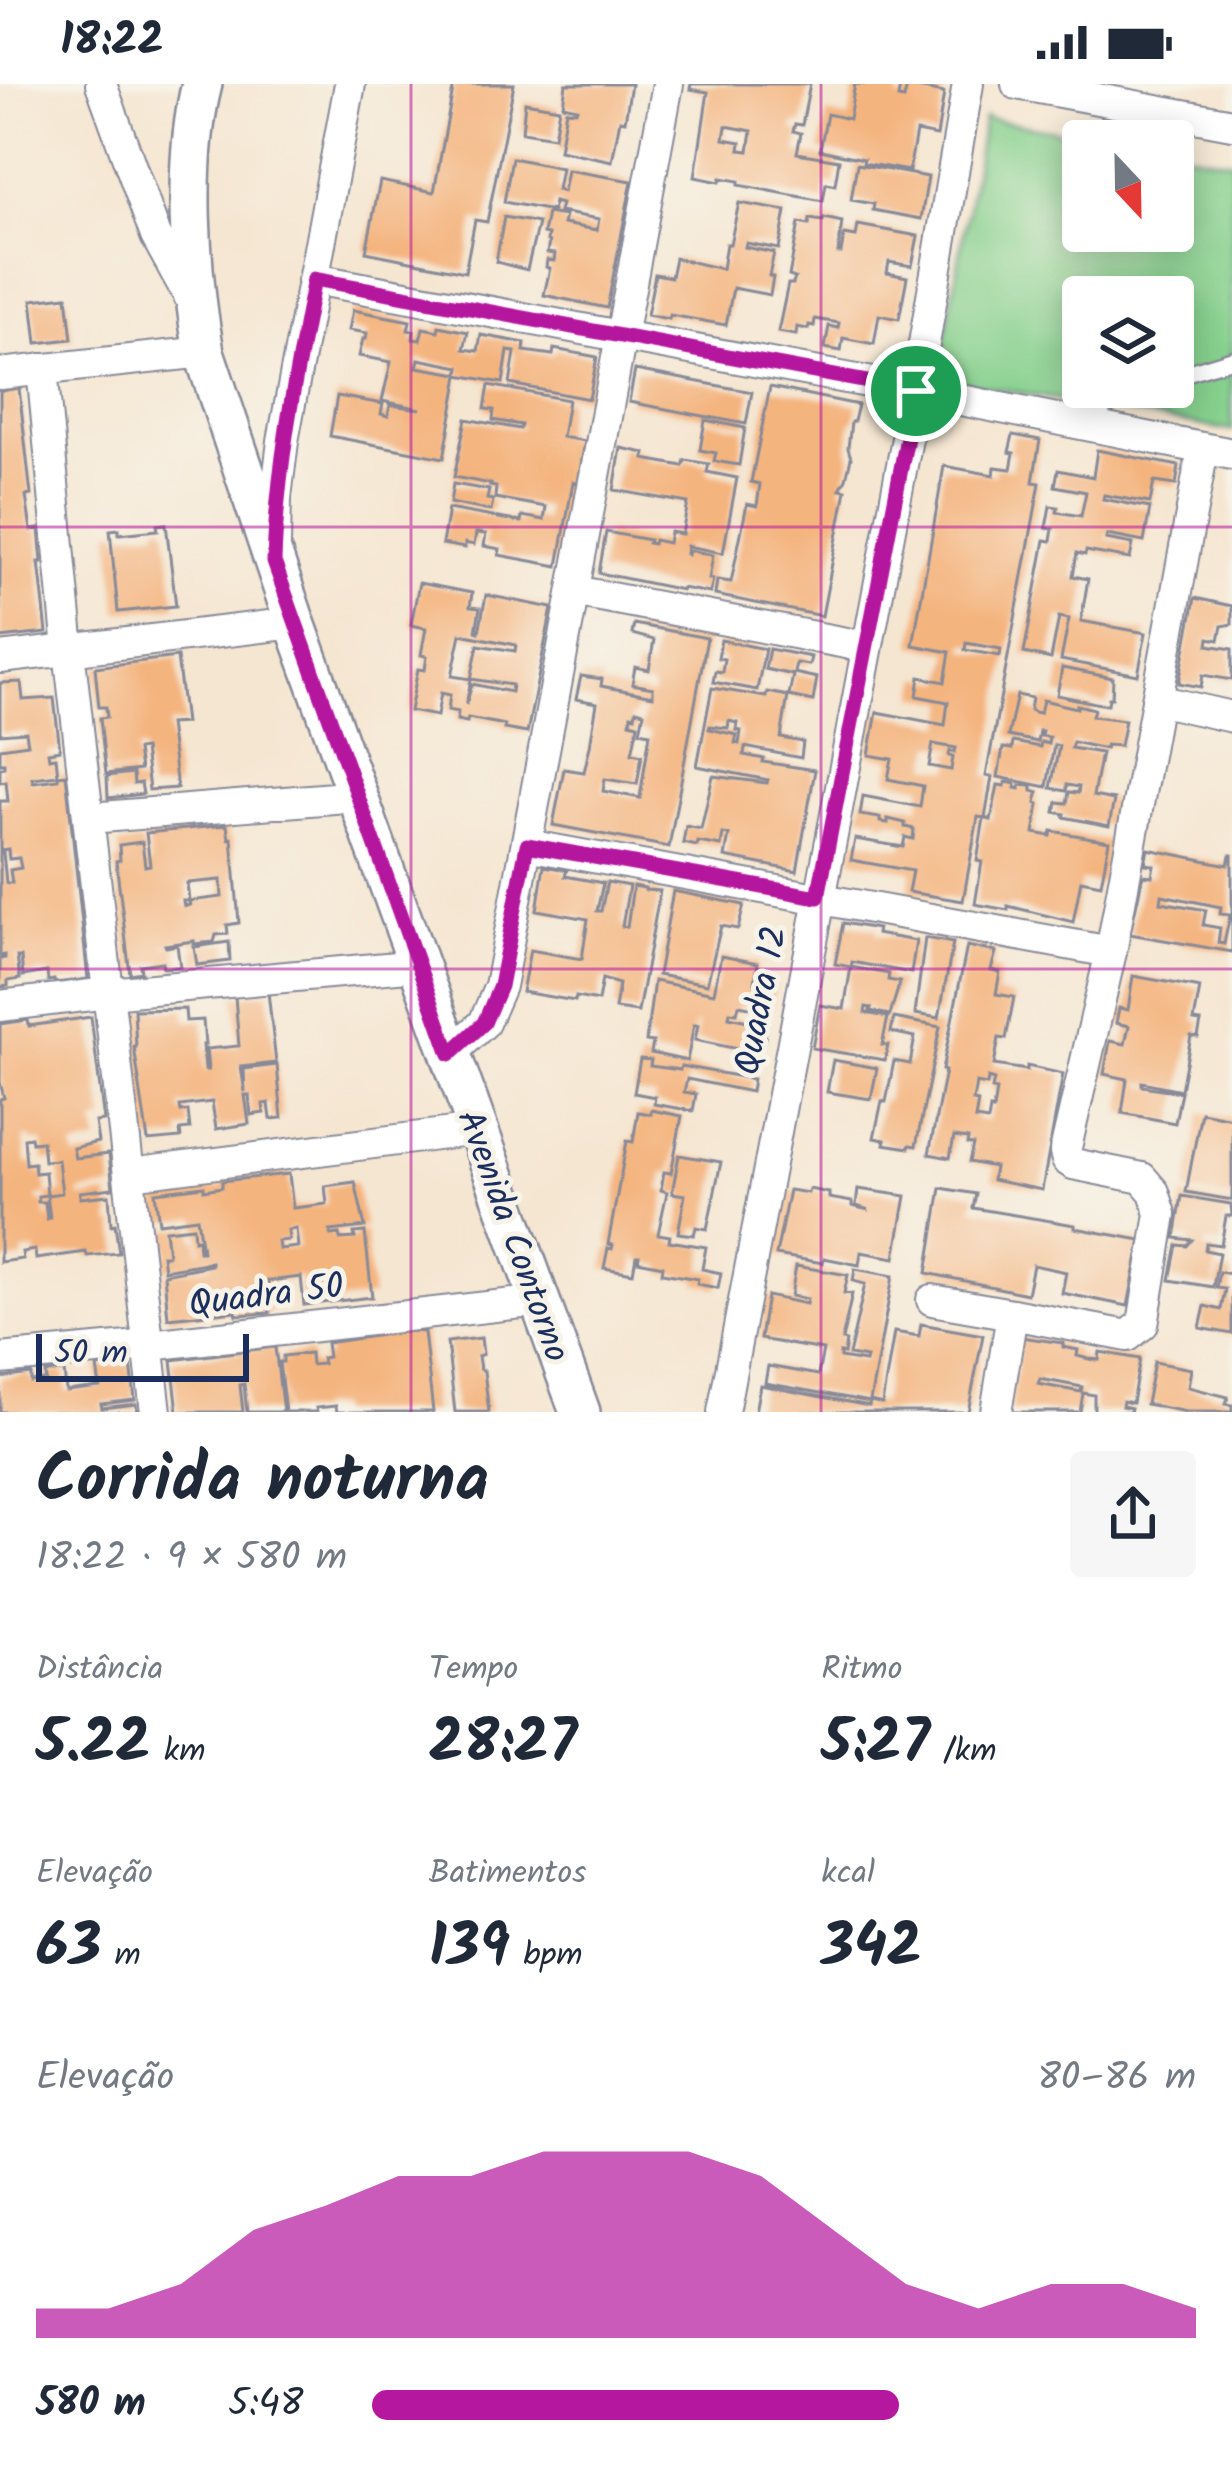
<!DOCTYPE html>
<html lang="pt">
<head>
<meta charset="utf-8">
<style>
	:root { --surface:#fff; --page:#f6f6f7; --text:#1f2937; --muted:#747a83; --accent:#b5179e }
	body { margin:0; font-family:Kalam,sans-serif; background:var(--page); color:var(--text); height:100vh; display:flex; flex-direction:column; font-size:45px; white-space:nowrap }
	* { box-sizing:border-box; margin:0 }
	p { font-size:39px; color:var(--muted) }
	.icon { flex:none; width:66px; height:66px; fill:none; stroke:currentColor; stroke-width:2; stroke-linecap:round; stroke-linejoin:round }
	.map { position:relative; height:1328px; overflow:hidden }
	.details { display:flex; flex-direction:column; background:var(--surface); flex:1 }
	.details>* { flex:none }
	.needle { width:78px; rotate:158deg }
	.buttons { position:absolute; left:1062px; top:36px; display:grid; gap:24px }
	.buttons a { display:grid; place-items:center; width:132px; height:132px; border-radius:12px; background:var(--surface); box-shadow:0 6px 30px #0003; font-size:60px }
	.scale { position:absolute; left:36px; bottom:30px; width:213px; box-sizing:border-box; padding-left:12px; border:6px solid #1b2f5e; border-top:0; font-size:33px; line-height:42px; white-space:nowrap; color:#1b2f5e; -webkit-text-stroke:9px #f7f3e8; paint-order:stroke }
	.pin { position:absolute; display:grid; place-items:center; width:102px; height:102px; color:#fff; margin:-51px; border:6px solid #fff; border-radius:50%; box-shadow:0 3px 12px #0007 }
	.round { display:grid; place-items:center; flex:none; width:126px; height:126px; border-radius:12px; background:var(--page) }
	.headline { display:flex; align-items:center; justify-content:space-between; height:204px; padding:0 36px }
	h1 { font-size:66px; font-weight:700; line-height:90px }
	.stats { display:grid; grid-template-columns:repeat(3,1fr); gap:18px; height:204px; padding:12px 36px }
	.stats div { display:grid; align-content:center }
	.stats b { font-size:60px; font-weight:700 }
	.stats small { font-size:33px; font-weight:400 }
	.stats p { font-size:33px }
	.chart { height:336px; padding:24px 36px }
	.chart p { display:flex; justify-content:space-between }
	.chart svg { width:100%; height:216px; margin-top:12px; fill:var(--accent); opacity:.7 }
	ul { padding:0 36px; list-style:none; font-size:39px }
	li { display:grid; grid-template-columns:192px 144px 1fr; align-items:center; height:90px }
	li i { height:30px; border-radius:15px; background:var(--accent) }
	.status { display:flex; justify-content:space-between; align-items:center; height:84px; padding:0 60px; background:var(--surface); direction:ltr }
	.status svg { height:33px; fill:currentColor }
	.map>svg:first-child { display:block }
</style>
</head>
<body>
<div class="status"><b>18:22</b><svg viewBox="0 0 49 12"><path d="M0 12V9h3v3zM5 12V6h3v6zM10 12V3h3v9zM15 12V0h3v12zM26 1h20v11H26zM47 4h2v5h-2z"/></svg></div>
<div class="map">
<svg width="1232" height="1328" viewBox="0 0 1232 1328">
	<rect width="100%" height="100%" fill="#f7f3e8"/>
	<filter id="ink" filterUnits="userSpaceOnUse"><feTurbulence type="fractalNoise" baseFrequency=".00833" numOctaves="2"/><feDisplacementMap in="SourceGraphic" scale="24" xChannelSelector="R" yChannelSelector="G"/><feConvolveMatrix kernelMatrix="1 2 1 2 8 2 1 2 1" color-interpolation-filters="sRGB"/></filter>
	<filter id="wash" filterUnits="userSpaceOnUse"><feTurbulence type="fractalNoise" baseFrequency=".004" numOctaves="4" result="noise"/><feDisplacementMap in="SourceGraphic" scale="48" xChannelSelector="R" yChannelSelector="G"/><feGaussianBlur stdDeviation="2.7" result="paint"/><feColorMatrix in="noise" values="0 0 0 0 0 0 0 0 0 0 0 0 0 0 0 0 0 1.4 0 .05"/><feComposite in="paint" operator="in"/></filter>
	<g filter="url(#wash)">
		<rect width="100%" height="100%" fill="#f5e6d1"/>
		<path fill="#86d08d" stroke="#508076" stroke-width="3" fill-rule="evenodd" d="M984 34 1115 57H1083V147H1173V67L1232 77V347L938 294ZM1083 213H1173V303H1083Z"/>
		<g id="blocks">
			<g fill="#f4b47e" fill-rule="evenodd">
				<polygon points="454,0 514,0 487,138 475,136 465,188 366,168 380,97 434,108"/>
				<polygon points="566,0 631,0 625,37 620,36 612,77 559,66 566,26 576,27 577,24 563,21"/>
				<path d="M691 0H810L802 41 795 40 793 47 801 49 797 69 839 76 835 101 826 99 823 117 739 101V97L721 94 720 98 695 93 708 8 690 5ZM726 42 752 47 749 67 740 66 741 58 724 55Z"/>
				<polygon points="855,0 900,1 898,14 904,15 907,2 944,9 937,52 916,48 909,87 863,79 864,75 820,66 827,30 849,35"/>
				<polygon points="525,18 559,24 554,53 522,48"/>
				<polygon points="512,74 561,84 557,106 563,108 567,86 632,97 607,224 544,211 550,184 546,183 547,176 554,177 555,170 547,169 549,158 547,157 548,151 543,150 547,129 565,132 563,140 597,146 599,135 559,128 561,120 554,118 552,127 504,118"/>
				<polygon points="857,80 928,93 921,135 873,126 874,120 851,116"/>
				<polygon points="739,119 786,127 779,165 746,159 745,163 774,169 769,192 773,193 770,211 733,204 726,241 670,231 669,235 647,231 655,190 671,193 675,174 722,185 726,160 730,160"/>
				<polygon points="504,133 538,139 527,186 496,178"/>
				<polygon points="824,134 842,138 838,169 841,169 844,151 856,153 858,141 918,152 912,182 889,178 887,189 907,193 899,235 879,231 874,260 843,254 841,267 825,264 829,242 838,244 839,239 815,235 814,242 809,241 808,245 797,243 796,251 778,248 788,200 793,200 795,194 789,192 799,139 809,141 810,135 823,137"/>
				<polygon points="67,212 72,255 37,259 32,216"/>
				<path d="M353 226 410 237 408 246 414 247 413 255 420 256 423 244 438 247 439 242 468 248 464 265 478 267 481 251 525 259 524 267 553 271 554 265 597 273 589 315 510 300 515 268 508 267 503 299 459 291 444 374 330 352 337 312 383 320 381 330 388 332 390 321 421 325 382 317 391 278 359 272 363 255H366L367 249 349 246ZM419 275 460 283 459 290 417 283Z"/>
				<polygon points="635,286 752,308 746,340 629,318"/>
				<polygon points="489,301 568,316 562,353 585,357 578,399 573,398 558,482 499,471 500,465 484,462 486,450 476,449 474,461 465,459 465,464 442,460 448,425 521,438 522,432 544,436 546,423 495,414 496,403 490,402 491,400 454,393 466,335 520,345 521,341 493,336 494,326 485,325"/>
				<polygon points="770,303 858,321 854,337 851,338 848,364 851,374 846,395 840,405 846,406 822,532 715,511 717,496 731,498 747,420 757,422 760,400 751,398"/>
				<polygon points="19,304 31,411 26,412 31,446 39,445 42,478 39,478 47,549 0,554 0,307"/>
				<polygon points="705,336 745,344 739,381 714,377 716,369 700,366"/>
				<path d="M1013 351 1040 356 1033 398 1040 399 986 692 992 693 985 734 978 733 963 817 908 808 912 787 851 776 855 755 903 763 905 753 913 755 914 745 905 743V739L888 735V739L880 738V734L860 731 863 712 920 723 923 702 888 695 892 675 869 671 877 628 945 641 948 618 917 612 920 593 945 598 950 568 913 561 944 382 994 391 995 383 1011 385 1014 369 1009 368ZM966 559 1001 565 1000 572 965 566ZM933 660 956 664 955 668 950 667 949 672 953 673 951 686 929 682Z"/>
				<polygon points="621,364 645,369 644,375 683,382 685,376 709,380 707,388 737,394 723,469 687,462 686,470 688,471 689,466 713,471 709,495 713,495 710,509 682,504 682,506 599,489 606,448 649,456 648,459 653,460 654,456 668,459 670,448 682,450 688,419 614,406"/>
				<polygon points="1097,366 1179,382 1176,401 1154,398 1150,419 1104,411 1103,415 1150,424 1144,458 1107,451 1106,455 1133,460 1130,475 1086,467 1085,471 1077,469 1073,492 1088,495 1081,537 1146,549 1138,591 1061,576 1069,535 1059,533 1051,575 1024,569 1045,456 1051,457 1053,445 1046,444 1050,422 1058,423 1057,428 1081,432 1086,408 1055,402 1058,386 1093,393"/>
				<polygon points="453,400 489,406 487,415 493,416 491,427 450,419"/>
				<polygon points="166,440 176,522 118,528 110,446 119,445 119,450 158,446 157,441"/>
				<path d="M419 499 472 509 470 523 480 524 476 547 479 548 486 511 552 524 527 649 504 645 505 641 468 634 467 638 457 636 458 628 448 626 450 611 441 609 437 632 410 627 418 585 425 586 427 572 421 571 426 544 411 541ZM461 550 516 561 515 567 478 561 471 595 512 601 511 608 472 600 466 621 471 595 452 592Z"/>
				<polygon points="1195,514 1232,522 1232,540 1222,542 1219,556 1209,554 1208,561 1232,565 1232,596 1203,591 1201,603 1179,599"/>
				<path d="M634 540 707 554 669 763 553 741 564 685 584 688 590 662 597 619 576 615 581 592 602 595 601 602 653 612V604L632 600 635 583 649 586 654 556 632 550ZM636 626 644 628 640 647 650 649 640 714 603 707 605 695 637 700 642 671 632 669 638 640 630 638 631 631 635 632Z"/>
				<polygon points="721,556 765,565 757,606 713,598 715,587 722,588 724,575 718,574"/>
				<polygon points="769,565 811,573 809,581 796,579 794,589 817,594 813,617 789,612 793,591 765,585"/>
				<polygon points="177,573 185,639 169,640 177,704 149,706 144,665 137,666 140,686 106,690 100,634 107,633 106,623 99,623 95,583"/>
				<polygon points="1062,584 1113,594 1112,614 1109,614 1108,620 1100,620 1057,611"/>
				<polygon points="21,598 23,616 54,614 60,666 48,668 49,674 56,673 58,691 32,694 33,698 58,695 58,691 66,690 88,895 55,899 54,896 48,897 47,888 23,892 21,873 17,873 20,895 8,897 8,902 0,903 0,875 5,874 5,871 0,872 0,768 3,768 6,799 12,799 10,786 21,784 19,774 9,775 8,765 0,766 0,717 8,717 6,697 0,698 0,684 4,683 4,679 0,679 0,664 28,660 26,648 0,650 0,599"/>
				<path d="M712 604 766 613 767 608 788 612 781 654 803 658 801 674 745 663 744 671 764 675 763 678 815 686 797 787 725 773 729 751 723 750 721 762 698 758 697 762 683 759 686 742 701 745 713 692 767 699 768 696 697 682ZM729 637 737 639 736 646 741 647 739 660 735 659 737 651 709 645 710 642 728 644Z"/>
				<polygon points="1017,611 1032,614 1030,626 1034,628 1040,629 1043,616 1077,624 1077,621 1094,625 1092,632 1125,636 1120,662 1106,661 1105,665 1073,658 1071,664 1101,669 1093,712 1114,716 1109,742 1064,733 1065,730 1055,728 1057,718 1067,719 1069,708 1078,709 1079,703 1067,701 1066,707 1051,704 1059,662 1054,661 1047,703 998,693 1003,664 1012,665 1013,658 1040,663 1041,658 1048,660 1049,653 1041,652 1042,647 1039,647 1037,658 1008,652"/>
				<polygon points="133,689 134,700 141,699 143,710 108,714 107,692"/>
				<polygon points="1006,698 1016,700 1015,704 1020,705 1020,701 1032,702 1032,707 1038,708 1036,719 1039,720 1034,749 1051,752 1052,747 1109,757 1101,800 1081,796 1073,838 1008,822 1008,826 975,820 982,778 977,777 984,734 991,736 998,701 1005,702"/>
				<path d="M227 741 229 755 232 754 239 839 227 841 228 850 216 851 214 858 194 860V857L165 861 166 863 177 861 180 883 163 884 162 878 140 881 141 888 130 890 116 777 120 776 119 761 142 758 145 782 150 781 146 749ZM221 796 222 813 189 817 190 821 184 822 183 817H189L187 799Z"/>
				<path d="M1148 765 1228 781 1230 771H1232V868L1130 850 1143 791 1152 792 1154 781 1145 780ZM1162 811 1221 823 1220 830 1230 831 1224 860 1218 859 1220 844 1203 841 1206 826 1161 818Z"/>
				<polygon points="544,782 567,786 565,792 603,799 597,827 601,827 607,798 629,802 622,842 627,843 633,802 645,804 645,806 660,807 638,928 615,925 619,900 602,895 598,917 576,913 575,917 522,908 530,866 582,875 588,835 537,826"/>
				<polygon points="673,807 744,821 738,845 721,842 707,900 658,891"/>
				<polygon points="843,839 877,845 876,850 916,857 911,889 852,878 851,883 835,880"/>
				<polygon points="925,854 953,859 939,934 915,930"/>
				<polygon points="229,858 230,877 197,881 194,863"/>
				<path d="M967 862 996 868 991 886 1000 888 996 910 1014 913 1006 955 999 954 994 981 1027 986V982L1063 990 1042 1106 992 1096 994 1083 969 1078 973 1061 967 1060 968 1055 954 1053 950 1074 929 1070 945 987 942 986ZM988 994 994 996 992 1005 996 1006 993 1026 990 1025 988 1037 975 1035 978 1018 973 1017 976 999 987 1001Z"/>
				<polygon points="721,872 758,879 755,898 775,901 770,927 739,921 737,929 730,928 729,933 767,941 765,954 761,953 759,960 755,960 753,966 728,963 695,956 698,941 694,941 687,977 651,969 653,958 646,957 654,897 714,909"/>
				<polygon points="851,883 889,890 888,896 900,898 890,931 870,927 871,924 866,923 865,929 888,933 882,961 888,961 885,976 812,964 820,921 844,925"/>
				<polygon points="1133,892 1200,904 1194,937 1201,938 1198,953 1191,952 1181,1006 1142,998 1142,1002 1181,1008 1175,1039 1122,1029 1127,995 1104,990 1110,957 1125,960 1129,942 1116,939 1119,924 1128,926"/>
				<polygon points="268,908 276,979 241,983 245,1008 244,985 277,981 282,1034 271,1035 269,1019 263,1020 264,1029 251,1031 249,1011 245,1011 249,1040 216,1045 212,1018 180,1022 181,1028 188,1027 190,1045 180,1046 181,1054 148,1057 134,963 136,963 134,926 185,925 186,937 203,936 205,961 203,961 205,986 208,986 206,965 239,962 235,912"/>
				<path d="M91 933 104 1037 95 1038 98 1058 73 1064 75 1074 109 1070 113 1104 80 1108V1114L109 1111 111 1141 115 1140 119 1169 87 1172 86 1168 36 1175 35 1166 22 1168 23 1175 0 1178V1015L4 1014 0 998V940L28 936 29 942ZM31 1053 32 1058 42 1057 44 1077 58 1076 62 1109 47 1111 50 1134 47 1135 45 1118H38V1112L47 1111 45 1088 35 1089 34 1079 26 1080 24 1054Z"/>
				<polygon points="894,934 940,943 916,1062 910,1061 909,1064 884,1060 885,1056 874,1054 882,1017 886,1018 894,977 910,980 915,953 891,948"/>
				<polygon points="640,975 651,976 650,982 680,986 681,982 753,995 751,1008 687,995 684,1008 696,1010 693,1027 654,1020 655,1013 634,1009"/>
				<polygon points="833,976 877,984 871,1015 827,1008"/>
				<polygon points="651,1026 682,1032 671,1089 664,1088 661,1106 667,1108 658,1150 670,1152 669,1157 706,1163 702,1185 721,1189 718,1204 697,1200 698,1195 662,1189 663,1182 638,1177 639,1172 636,1172 633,1189 604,1184 608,1164 612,1165 613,1161 608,1160 627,1057 633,1058 638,1028 651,1030"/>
				<polygon points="1201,1028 1232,1034 1232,1116 1186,1108"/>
				<polygon points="679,1071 721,1078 707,1145 696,1143 694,1151 678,1149 685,1111 672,1109"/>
				<path d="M289 1090 293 1124 327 1120 325 1102 355 1098 365 1143 330 1147 331 1151 339 1150 340 1155 355 1154 354 1149 365 1148 372 1213 304 1221 301 1193 268 1197 270 1229 237 1231 236 1227 168 1234 164 1190 211 1181V1178L164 1186 162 1171H168L165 1146 193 1143 194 1156 198 1155 199 1167H202L197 1134 159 1139 155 1108 204 1102V1106L222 1103V1097ZM296 1145 298 1163 279 1165 278 1157 289 1156 288 1146Z"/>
				<polygon points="941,1104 976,1110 973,1124 1075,1141 1075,1144 1141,1156 1128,1222 1062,1209 1066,1188 1033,1181 1027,1210 927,1189"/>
				<polygon points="809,1105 829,1109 829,1114 852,1118 852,1122 869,1126 856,1122 858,1105 906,1112 895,1174 861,1168 859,1181 824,1174 823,1179 776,1171 789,1106 808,1109"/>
				<polygon points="1182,1112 1231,1120 1232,1132 1226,1132 1221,1161 1206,1159 1205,1166 1219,1169 1213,1203 1170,1196 1177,1161 1187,1162 1192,1156 1175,1154"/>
				<polygon points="796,1182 848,1191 844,1209 852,1210 842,1256 846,1257 844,1270 840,1269 840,1274 865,1278 866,1274 849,1271 865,1200 853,1197 855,1185 893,1192 870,1317 882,1320 894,1248 919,1252 921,1240 983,1251 968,1328 755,1328 760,1301 869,1322 870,1318 765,1299 768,1282 818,1291 823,1266 760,1255 767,1212 806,1220 807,1215 791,1212"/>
				<polygon points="1219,1188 1232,1190 1232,1250 1200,1244 1205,1222 1221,1226 1225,1205 1216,1204"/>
				<polygon points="410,1247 424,1248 433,1328 337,1328 336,1322 316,1324 317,1328 285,1328 279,1278 283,1278 283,1272 310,1269 311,1281 323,1280 322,1274 328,1273 326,1259"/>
				<path d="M1021 1253 1063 1259V1263L1078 1266 1077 1272 1089 1275 1099 1276 1100 1268 1140 1275 1132 1319 1123 1317 1122 1322 1131 1324 1130 1328H1094V1311L1083 1309 1080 1328H1010ZM1040 1295 1082 1303 1081 1308 1038 1300Z"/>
				<polygon points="481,1254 483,1270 478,1272 480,1285 484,1287 489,1328 455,1328 447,1258"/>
				<polygon points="275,1263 283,1328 247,1328 244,1300 240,1301 243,1328 178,1328 172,1276"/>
				<polygon points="1154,1278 1191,1285 1188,1303 1228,1313 1226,1320 1232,1321 1232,1328 1186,1328 1146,1320"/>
				<polygon points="131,1279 135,1316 101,1320 102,1324 136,1320 137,1328 0,1328 0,1294 31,1290 31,1298 46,1296 45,1289 64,1287 66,1307 100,1303 97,1283"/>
			</g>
		</g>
	</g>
	<g filter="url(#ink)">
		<use href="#blocks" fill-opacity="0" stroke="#888a98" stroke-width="3"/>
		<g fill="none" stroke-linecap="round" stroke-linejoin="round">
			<g stroke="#888a98" stroke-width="20">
				<g id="service">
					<polyline points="1173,293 1232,275"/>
					<polyline points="1083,338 1126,309 1143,303"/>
				</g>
			</g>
			<g stroke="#888a98" stroke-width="34">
				<g id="minor">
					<polyline points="101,0 156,152 194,221"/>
					<polyline points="1017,0 1232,40"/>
					<polyline points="314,195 916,307 1232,370"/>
					<polyline points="42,285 69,566 156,1328"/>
					<polyline points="0,290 204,268"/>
					<polyline points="275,460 276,413 283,357 350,0"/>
					<polyline points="574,507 867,563"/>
					<polyline points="0,574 295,539"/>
					<polyline points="1157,616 1232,633"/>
					<polyline points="90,734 358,712"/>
					<polyline points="527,761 1111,868 1203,365"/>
					<polyline points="0,922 108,909 419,881"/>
					<polyline points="450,970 484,939 500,902 668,0"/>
					<polyline points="130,1090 476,1046"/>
					<polyline points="932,1216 1012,1230"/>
					<polyline points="0,1275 150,1261 540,1217"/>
					<polyline points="723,1328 916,307 968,0"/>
					<polyline points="996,1328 1012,1230 1128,1252 1143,1240 1161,1130 1154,1108 1142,1094 1073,1080 1067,1076 1065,1068 1111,868"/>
				</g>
			</g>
			<g stroke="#888a98" stroke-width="44">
				<path id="tertiary" d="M202 0C182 78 190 190 204 268L295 539 580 1328"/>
			</g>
			<use href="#service" stroke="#fff" stroke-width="15"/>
			<use href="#minor" stroke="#fff" stroke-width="30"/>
			<use href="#tertiary" stroke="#fff" stroke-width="39"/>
		</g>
	</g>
	<g fill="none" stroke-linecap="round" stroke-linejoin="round" filter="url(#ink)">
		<g stroke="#fff" stroke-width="24">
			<path id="route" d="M314 195 916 307 818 813 527 761 500 902 484 939 450 970 274 478C277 381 296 290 314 195Z"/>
		</g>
		<use href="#route" stroke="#b5179e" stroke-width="15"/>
	</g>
	<path fill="none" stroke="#b5179e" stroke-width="3" stroke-opacity="0.55" d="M411 0V1328M821 0V1328M0 443H1232M0 885H1232"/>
	<g text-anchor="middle" stroke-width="10" stroke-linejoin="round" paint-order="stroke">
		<g font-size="36" fill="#1b2f5e" stroke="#f7f3e8">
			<text transform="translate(759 916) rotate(-79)" y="13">Quadra 12</text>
			<text transform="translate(515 1151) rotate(70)" y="13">Avenida Contorno</text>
			<text transform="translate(266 1209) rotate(-7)" y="13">Quadra 50</text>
		</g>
	</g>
</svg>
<div class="buttons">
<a><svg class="needle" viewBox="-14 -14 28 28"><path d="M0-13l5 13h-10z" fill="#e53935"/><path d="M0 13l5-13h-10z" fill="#747a83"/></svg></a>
<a><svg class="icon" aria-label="layers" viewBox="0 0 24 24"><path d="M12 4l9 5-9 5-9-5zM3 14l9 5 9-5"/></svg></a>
</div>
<div class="scale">50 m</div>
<div class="pin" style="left:916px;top:307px;background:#1e9e55"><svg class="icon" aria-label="arrive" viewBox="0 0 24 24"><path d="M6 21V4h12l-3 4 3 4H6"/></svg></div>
</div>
<section class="details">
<div class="headline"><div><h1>Corrida noturna</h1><p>18:22 · 9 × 580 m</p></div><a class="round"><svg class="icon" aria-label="share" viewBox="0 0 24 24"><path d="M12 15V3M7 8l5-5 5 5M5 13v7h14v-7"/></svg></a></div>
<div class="stats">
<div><p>Distância</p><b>5.22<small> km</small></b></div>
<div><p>Tempo</p><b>28:27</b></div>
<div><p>Ritmo</p><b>5:27<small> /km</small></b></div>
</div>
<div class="stats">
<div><p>Elevação</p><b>63<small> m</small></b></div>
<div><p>Batimentos</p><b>139<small> bpm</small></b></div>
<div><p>kcal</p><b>342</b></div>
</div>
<div class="chart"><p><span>Elevação</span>80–86 m</p>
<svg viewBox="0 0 160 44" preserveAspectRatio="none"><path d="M0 44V38L10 38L20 33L30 22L40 17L50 11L60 11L70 6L80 6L90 6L100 11L110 22L120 33L130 38L140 33L150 33L160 38V44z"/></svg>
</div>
<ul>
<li><b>580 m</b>5:48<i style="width:64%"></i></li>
</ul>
</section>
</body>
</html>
